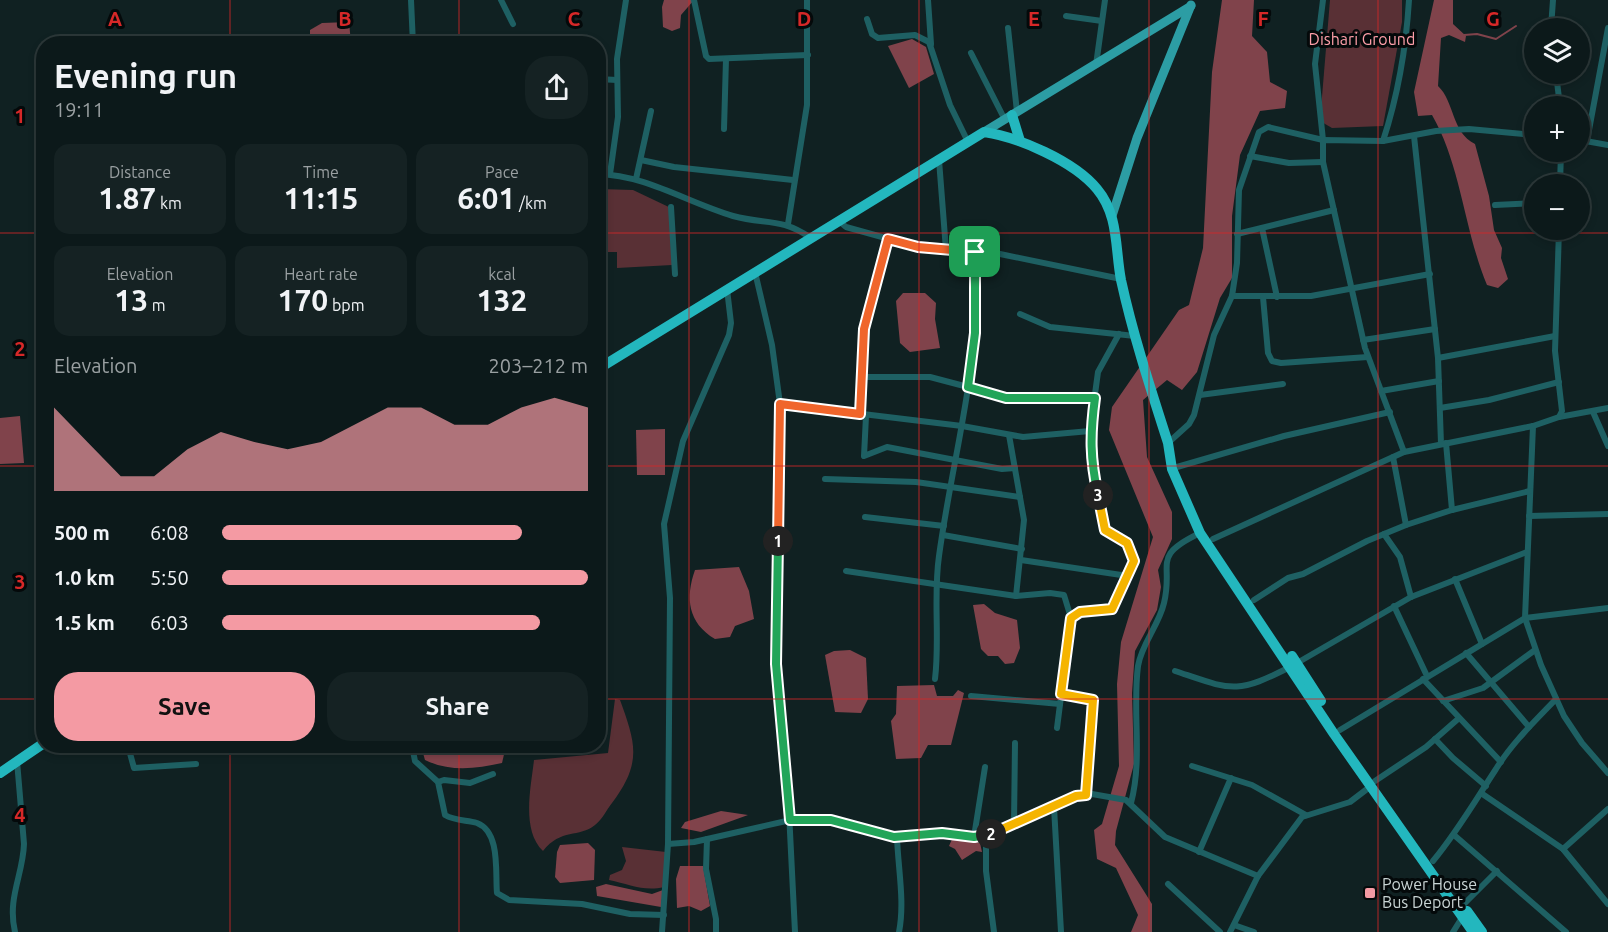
<!DOCTYPE html>
<html lang="en">
<head>
<meta charset="utf-8">
<style>
	:root { --surface:#0c191a; --page:#152223; --text:#f1f3f6; --muted:#9aa0a2; --line:#2c3839; --accent:#f49aa3 }
	body { margin:0; font-family:Ubuntu,sans-serif; background:var(--page); color:var(--text); height:100vh; display:flex; flex-direction:column; font-size:22px; white-space:nowrap }
	* { box-sizing:border-box; margin:0 }
	p { font-size:20px; color:var(--muted) }
	.icon { flex:none; width:33px; height:33px; fill:none; stroke:currentColor; stroke-width:2; stroke-linecap:round; stroke-linejoin:round }
	.map { position:relative; flex:1; overflow:hidden }
	.panel { position:absolute; left:36px; top:36px; width:570px; height:717px; display:flex; flex-direction:column; background:var(--surface); border-radius:24px; box-shadow:0 3px 9px #0003,0 0 0 2px var(--line) }
	.panel>* { flex:none }
	.fabs { position:absolute; left:1524px; top:18px; display:grid; gap:12px }
	.fabs a { display:grid; place-items:center; width:66px; height:66px; border-radius:50%; background:var(--surface); box-shadow:0 3px 9px #0003,0 0 0 2px var(--line); font-size:30px }
	.pin { position:absolute; display:grid; place-items:center; width:51px; height:51px; color:#fff; margin:-26px; border-radius:12px; box-shadow:0 3px 9px #0006 }
	.km { position:absolute; width:30px; height:30px; margin:-15px; border-radius:50%; background:#222; color:#fff; font-size:16px; line-height:30px; text-align:center }
	.round { display:grid; place-items:center; flex:none; width:63px; height:63px; border-radius:24px; background:var(--page) }
	.overview { display:flex; align-items:center; justify-content:space-between; height:102px; padding:0 18px }
	h1 { font-size:33px; font-weight:600; line-height:45px }
	.stats { display:grid; grid-template-columns:repeat(3,1fr); gap:9px; height:102px; padding:6px 18px }
	.stats div { display:grid; align-content:center; border-radius:15px; background:var(--page); text-align:center }
	.stats b { font-size:30px; font-weight:600 }
	.stats small { font-size:16px; font-weight:400 }
	.stats p { font-size:16px }
	.chart { height:168px; padding:12px 18px }
	.chart p { display:flex; justify-content:space-between }
	.chart svg { width:100%; height:108px; margin-top:6px; fill:var(--accent); opacity:.7 }
	.cta { display:flex; gap:12px; margin-top:auto; padding:12px 18px }
	.cta a { flex:1; height:69px; border-radius:24px; background:var(--accent); color:#111; font-size:24px; font-weight:600; line-height:69px; text-align:center }
	.cta a+a { background:var(--page); color:var(--text) }
	ul { padding:0 18px; list-style:none; font-size:20px }
	li { display:grid; grid-template-columns:96px 72px 1fr; align-items:center; height:45px }
	li i { height:15px; border-radius:8px; background:var(--accent) }
	.map>svg:first-child { display:block }
</style>
</head>
<body>
<div class="map">
<svg width="1608" height="932" viewBox="0 0 1608 932">
	<rect width="100%" height="100%" fill="#102122"/>
	<g fill="#593035">
		<polygon points="1330,0 1402,0 1402,22 1383,126 1332,128 1320,121"/>
		<polygon points="599,189 633,190 673,209 672,265 617,268 617,252 599,252"/>
		<path d="M615 699 620 700C636 744 642 763 612 803 607 809 602 820 595 825 579 838 561 828 543 851 521 830 531 787 534 760L608 753Z"/>
		<path d="M622 847 666 852 664 887C644 892 629 884 609 880L610 875 622 870 626 861Z"/>
	</g>
	<g fill="#80434b">
		<polygon points="664,0 694,0 681,15 680,28 672,31 663,27 662,7"/>
		<polygon points="1222,0 1254,0 1252,36 1267,52 1270,82 1287,91 1285,108 1260,111 1240,155 1232,216 1232,278 1220,298 1197,372 1182,390 1167,380 1143,400 1147,457 1172,512 1172,539 1158,570 1161,587 1157,610 1135,651 1132,693 1134,764 1116,831 1115,845 1152,904 1152,932 1131,932 1138,915 1116,868 1097,859 1094,830 1102,824 1119,766 1117,684 1121,642 1153,537 1109,430 1112,407 1179,310 1189,305 1203,248 1212,72"/>
		<path d="M1434 0H1453V24L1466 36 1465 42 1449 35 1441 38 1438 86C1455 102 1451 132 1475 144L1489 196 1494 230 1502 248 1501 258 1508 279 1498 288 1487 285C1464 230 1461 165 1432 115L1418 116 1414 92Z"/>
		<polygon points="349,22 351,43 310,43 310,30 322,23"/>
		<polygon points="912,39 926,47 934,74 909,88 888,46"/>
		<polygon points="903,293 925,293 936,303 935,319 940,348 910,352 900,343 896,301"/>
		<polygon points="20,416 24,463 0,464 0,418"/>
		<polygon points="665,429 665,475 637,475 636,430"/>
		<path d="M739 567 749 591 754 619 735 626 730 637 715 639C688 623 685 598 695 570Z"/>
		<polygon points="984,604 995,613 1017,620 1020,648 1014,663 1005,664 998,656 988,656 981,649 973,605"/>
		<polygon points="850,650 866,658 868,699 861,713 835,712 825,655 834,651"/>
		<polygon points="934,685 937,696 953,696 958,690 964,693 951,745 928,745 921,758 896,759 891,721 896,714 897,686"/>
		<path d="M421 746H506L502 763C475 769 450 772 425 760Z"/>
		<polygon points="721,811 748,815 701,832 681,828 685,822"/>
		<polygon points="953,837 980,843 982,852 976,851 962,860 955,849 949,846"/>
		<polygon points="588,843 595,850 594,880 560,883 555,877 557,852 560,845"/>
		<polygon points="680,866 703,866 710,906 701,911 689,906 677,908 676,879"/>
		<polygon points="606,884 652,894 663,890 661,907 597,896 596,887"/>
	</g>
	<g fill="none" stroke-linecap="round" stroke-linejoin="round">
		<polyline stroke="#80434b" stroke-width="2" points="1464,35 1477,34 1496,39 1516,26"/>
		<g stroke="#1e6063" stroke-width="6">
			<polyline points="411,0 413,44"/>
			<polyline points="501,0 513,24"/>
			<polyline points="694,0 706,56 709,59 808,55"/>
			<polyline points="928,0 931,44"/>
			<polyline points="1066,16 1102,21"/>
			<polyline points="867,19 872,34 878,38 915,35 929,42 950,105 968,142"/>
			<polyline points="1008,28 1017,112"/>
			<polyline points="1551,28 1553,0"/>
			<polyline points="971,53 1005,120"/>
			<polyline points="1096,65 1105,0"/>
			<polyline points="1556,74 1560,106"/>
			<polyline points="598,79 617,80"/>
			<polyline points="724,129 726,59"/>
			<polyline points="1414,136 1438,358 1441,444"/>
			<polyline points="1580,140 1608,145"/>
			<path d="M1383 141C1398 95 1406 49 1409 0"/>
			<polyline points="1587,141 1608,28"/>
			<polyline points="1250,156 1289,163 1323,162"/>
			<polyline points="641,160 674,167 793,180"/>
			<polyline points="939,160 946,250"/>
			<path d="M598 174C646 175 688 203 733 216 766 225 780 217 811 238"/>
			<polyline points="610,174 618,117 617,59 626,0"/>
			<polyline points="636,179 651,111"/>
			<polyline points="1560,184 1561,152"/>
			<polyline points="1495,205 1534,203"/>
			<polyline points="671,207 675,274"/>
			<polyline points="840,222 846,227 918,247 1000,254 1121,279"/>
			<polyline points="788,224 807,105 807,0"/>
			<polyline points="1262,228 1277,297"/>
			<polyline points="1237,234 1334,210"/>
			<polyline points="755,272 772,345 780,404 776,664 787,772 795,932"/>
			<polyline points="1232,296 1311,296 1430,274"/>
			<polyline points="1263,297 1268,353 1272,361 1281,363 1368,357"/>
			<polyline points="1020,314 1050,327 1135,336"/>
			<polyline points="1363,340 1435,329"/>
			<polyline points="1438,358 1555,336"/>
			<polyline points="862,377 930,377 1006,397 1095,398"/>
			<polyline points="1381,391 1439,381"/>
			<polyline points="1200,395 1283,384"/>
			<polyline points="780,404 962,426 1023,437 1090,431"/>
			<polyline points="1440,408 1489,400 1559,382"/>
			<polyline points="1593,412 1608,446"/>
			<polyline points="860,415 864,329 888,239"/>
			<polyline points="866,416 864,456 887,447 1002,469 1015,468"/>
			<polyline points="1559,417 1608,408"/>
			<polyline points="1533,426 1525,618 1541,665 1564,716 1582,743 1608,773"/>
			<polyline points="1009,435 1024,520 1016,596"/>
			<polyline points="1168,443 1189,424 1194,415 1214,335 1232,296 1237,263 1239,190 1259,132 1268,127 1323,140 1315,64 1323,0"/>
			<polyline points="1446,443 1452,510"/>
			<polyline points="1404,452 1365,348 1323,162 1323,140 1383,141 1436,131 1469,129 1534,135"/>
			<polyline points="1393,457 1406,525"/>
			<polyline points="1177,467 1284,436 1390,412"/>
			<polyline points="825,479 916,482 1020,497"/>
			<polyline points="1529,516 1608,514"/>
			<polyline points="865,517 944,526"/>
			<polyline points="1384,534 1400,557 1411,597"/>
			<polyline points="943,535 1022,549"/>
			<polyline points="1213,539 1404,452 1533,426 1559,417 1562,411 1555,351 1559,230"/>
			<polyline points="1021,560 1128,576"/>
			<polyline points="846,571 1016,596 1050,593 1064,595 1071,618"/>
			<polyline points="1455,579 1482,644"/>
			<polyline points="1254,600 1288,578 1303,574 1367,541 1406,525 1452,510 1530,491"/>
			<polyline points="1394,606 1427,676"/>
			<polyline points="1466,653 1529,727"/>
			<polyline points="1297,663 1411,597 1527,552"/>
			<path d="M1175 671C1232 690 1235 695 1290 667"/>
			<path d="M935 679C940 638 933 597 939 556 949 482 968 409 975 335 977 308 975 280 975 252"/>
			<polyline points="1423,679 1501,762"/>
			<polyline points="1061,695 1093,700 1086,795"/>
			<polyline points="971,696 1060,704"/>
			<polyline points="1443,701 1483,688 1535,650"/>
			<polyline points="1057,728 1071,618 1080,612 1112,609 1134,561 1127,543 1105,530 1090,459 1090,431 1098,372 1119,334"/>
			<polyline points="1340,730 1525,618 1608,608"/>
			<polyline points="1435,739 1453,758 1486,786"/>
			<polyline points="128,746 134,768 196,764"/>
			<path d="M412 746 415 761 438 782 445 815C455 821 467 820 477 823 501 832 495 874 497 893L509 900 582 904 630 914 664 915"/>
			<polyline points="1192,766 1252,785 1306,815"/>
			<polyline points="1375,781 1426,747 1458,719"/>
			<polyline points="438,782 444,780 470,783 493,774"/>
			<polyline points="1481,793 1563,849 1608,904"/>
			<path d="M1131 803C1143 757 1132 712 1138 666 1141 645 1159 625 1164 603 1174 563 1150 557 1200 533"/>
			<polyline points="1054,807 1061,932"/>
			<polyline points="1014,824 1015,743"/>
			<polyline points="1454,835 1566,932"/>
			<polyline points="986,836 986,871 994,932"/>
			<path d="M897 837C898 868 905 902 899 932"/>
			<polyline points="974,837 985,767"/>
			<polyline points="707,839 706,869 716,919 716,932"/>
			<polyline points="668,844 694,842 795,819 818,818 894,837 942,833 982,837 1076,797 1092,794 1126,800 1165,837 1258,876"/>
			<polyline points="1563,849 1608,809"/>
			<polyline points="1199,852 1231,778"/>
			<path d="M1433 861C1457 832 1475 801 1496 769 1512 743 1535 721 1556 699"/>
			<polyline points="1168,884 1220,932"/>
			<polyline points="1463,905 1497,871"/>
			<polyline points="1234,925 1254,932"/>
			<path d="M15 932C7 898 23 875 24 844L17 761"/>
			<polyline points="662,932 668,844 670,598 664,524 683,441 729,335 731,323 727,289"/>
			<polyline points="1230,932 1258,876 1302,817 1350,802 1371,786"/>
			<polyline points="1453,932 1463,916"/>
		</g>
		<g stroke="#2c9da4" stroke-width="9">
			<polyline points="984,132 1191,6"/>
			<polyline points="1112,216 1137,138 1191,5"/>
		</g>
		<g stroke="#23b7be" stroke-width="10">
			<polyline points="1012,115 1020,141"/>
			<path d="M598 369 984 132C1018 137 1074 161 1097 189 1119 215 1115 249 1121 280 1133 335 1151 390 1168 443L1172 469 1200 533 1334 734 1473 932"/>
			<polyline points="1292,656 1321,701"/>
			<polyline points="0,773 44,743"/>
			<polyline points="1467,911 1482,932"/>
		</g>
	</g>
	<g fill="none" stroke-linecap="round" stroke-linejoin="round">
		<g stroke="#fff" stroke-width="12">
			<polyline id="split-1" points="778,541 780,404 860,414 864,329 888,239 918,247 975,252"/>
		</g>
		<g stroke="#fff" stroke-width="12">
			<polyline id="split-2" points="778,541 776,664 790,820 831,820 894,837 942,833 974,837 991,834"/>
		</g>
		<g stroke="#fff" stroke-width="12">
			<polyline id="split-3" points="991,834 1076,796 1086,795 1093,700 1061,694 1071,618 1080,612 1112,609 1134,561 1127,543 1105,530 1098,495"/>
		</g>
		<g stroke="#fff" stroke-width="12">
			<path id="split-4" d="M975 252V333L968 387 1006 398H1095C1090 435 1090 458 1098 495"/>
		</g>
		<use href="#split-1" stroke="#f0652b" stroke-width="8"/>
		<use href="#split-2" stroke="#22a559" stroke-width="8"/>
		<use href="#split-3" stroke="#f5b400" stroke-width="8"/>
		<use href="#split-4" stroke="#22a559" stroke-width="8"/>
	</g>
	<path fill="none" stroke="#d62828" stroke-width="1.5" stroke-opacity="0.55" d="M230 0V44M459 0V44M689 0V932M919 0V932M1149 0V932M1378 0V932M0 233H44M598 233H1608M0 466H44M598 466H1608M0 699H44M598 699H1608M230 746V932M459 746V932"/>
	<rect fill="#f49aa3" stroke="#04090a" stroke-width="2" x="1364" y="887" width="12" height="12" rx="3"/>
	<g text-anchor="middle" stroke-width="6" stroke-linejoin="round" paint-order="stroke">
		<g font-size="16" fill="#fe9fa9" stroke="#04090a">
			<text x="1362" y="45">Dishari Ground</text>
		</g>
		<g font-size="16" fill="#c9d4d4" stroke="#04090a" text-anchor="start">
			<text x="1382" y="890">Power House<tspan x="1382" dy="18">Bus Deport</tspan></text>
		</g>
	</g>
	<g font-size="20" text-anchor="middle" font-weight="bold" fill="#d62828" stroke="#04090a" stroke-width="6" stroke-linejoin="round" paint-order="stroke">
		<text x="115" y="26">A</text>
		<text x="345" y="26">B</text>
		<text x="574" y="26">C</text>
		<text x="804" y="26">D</text>
		<text x="1034" y="26">E</text>
		<text x="1263" y="26">F</text>
		<text x="1493" y="26">G</text>
		<text x="20" y="123">1</text>
		<text x="20" y="356">2</text>
		<text x="20" y="589">3</text>
		<text x="20" y="822">4</text>
	</g>
</svg>
<div class="fabs">
<a><svg class="icon" aria-label="layers" viewBox="0 0 24 24"><path d="M12 4l9 5-9 5-9-5zM3 14l9 5 9-5"/></svg></a>
<a>+</a>
<a>−</a>
</div>
<div class="pin" style="left:975px;top:252px;background:#1e9e55"><svg class="icon" aria-label="arrive" viewBox="0 0 24 24"><path d="M6 21V4h12l-3 4 3 4H6"/></svg></div>
<b class="km" style="left:778px;top:541px">1</b>
<b class="km" style="left:991px;top:834px">2</b>
<b class="km" style="left:1098px;top:495px">3</b>
<section class="panel">
<div class="overview"><div><h1>Evening run</h1><p>19:11</p></div><a class="round"><svg class="icon" aria-label="share" viewBox="0 0 24 24"><path d="M12 15V3M7 8l5-5 5 5M5 13v7h14v-7"/></svg></a></div>
<div class="stats">
<div><p>Distance</p><b>1.87<small> km</small></b></div>
<div><p>Time</p><b>11:15</b></div>
<div><p>Pace</p><b>6:01<small> /km</small></b></div>
</div>
<div class="stats">
<div><p>Elevation</p><b>13<small> m</small></b></div>
<div><p>Heart rate</p><b>170<small> bpm</small></b></div>
<div><p>kcal</p><b>132</b></div>
</div>
<div class="chart"><p><span>Elevation</span>203–212 m</p>
<svg viewBox="0 0 160 44" preserveAspectRatio="none"><path d="M0 44V10L10 24L20 38L30 38L40 27L50 20L60 24L70 27L80 24L90 17L100 10L110 10L120 17L130 17L140 10L150 6L160 10V44z"/></svg>
</div>
<ul>
<li><b>500 m</b>6:08<i style="width:82%"></i></li>
<li><b>1.0 km</b>5:50<i style="width:100%"></i></li>
<li><b>1.5 km</b>6:03<i style="width:87%"></i></li>
</ul>
<div class="cta"><a>Save</a><a>Share</a></div>
</section>
</div>
</body>
</html>
